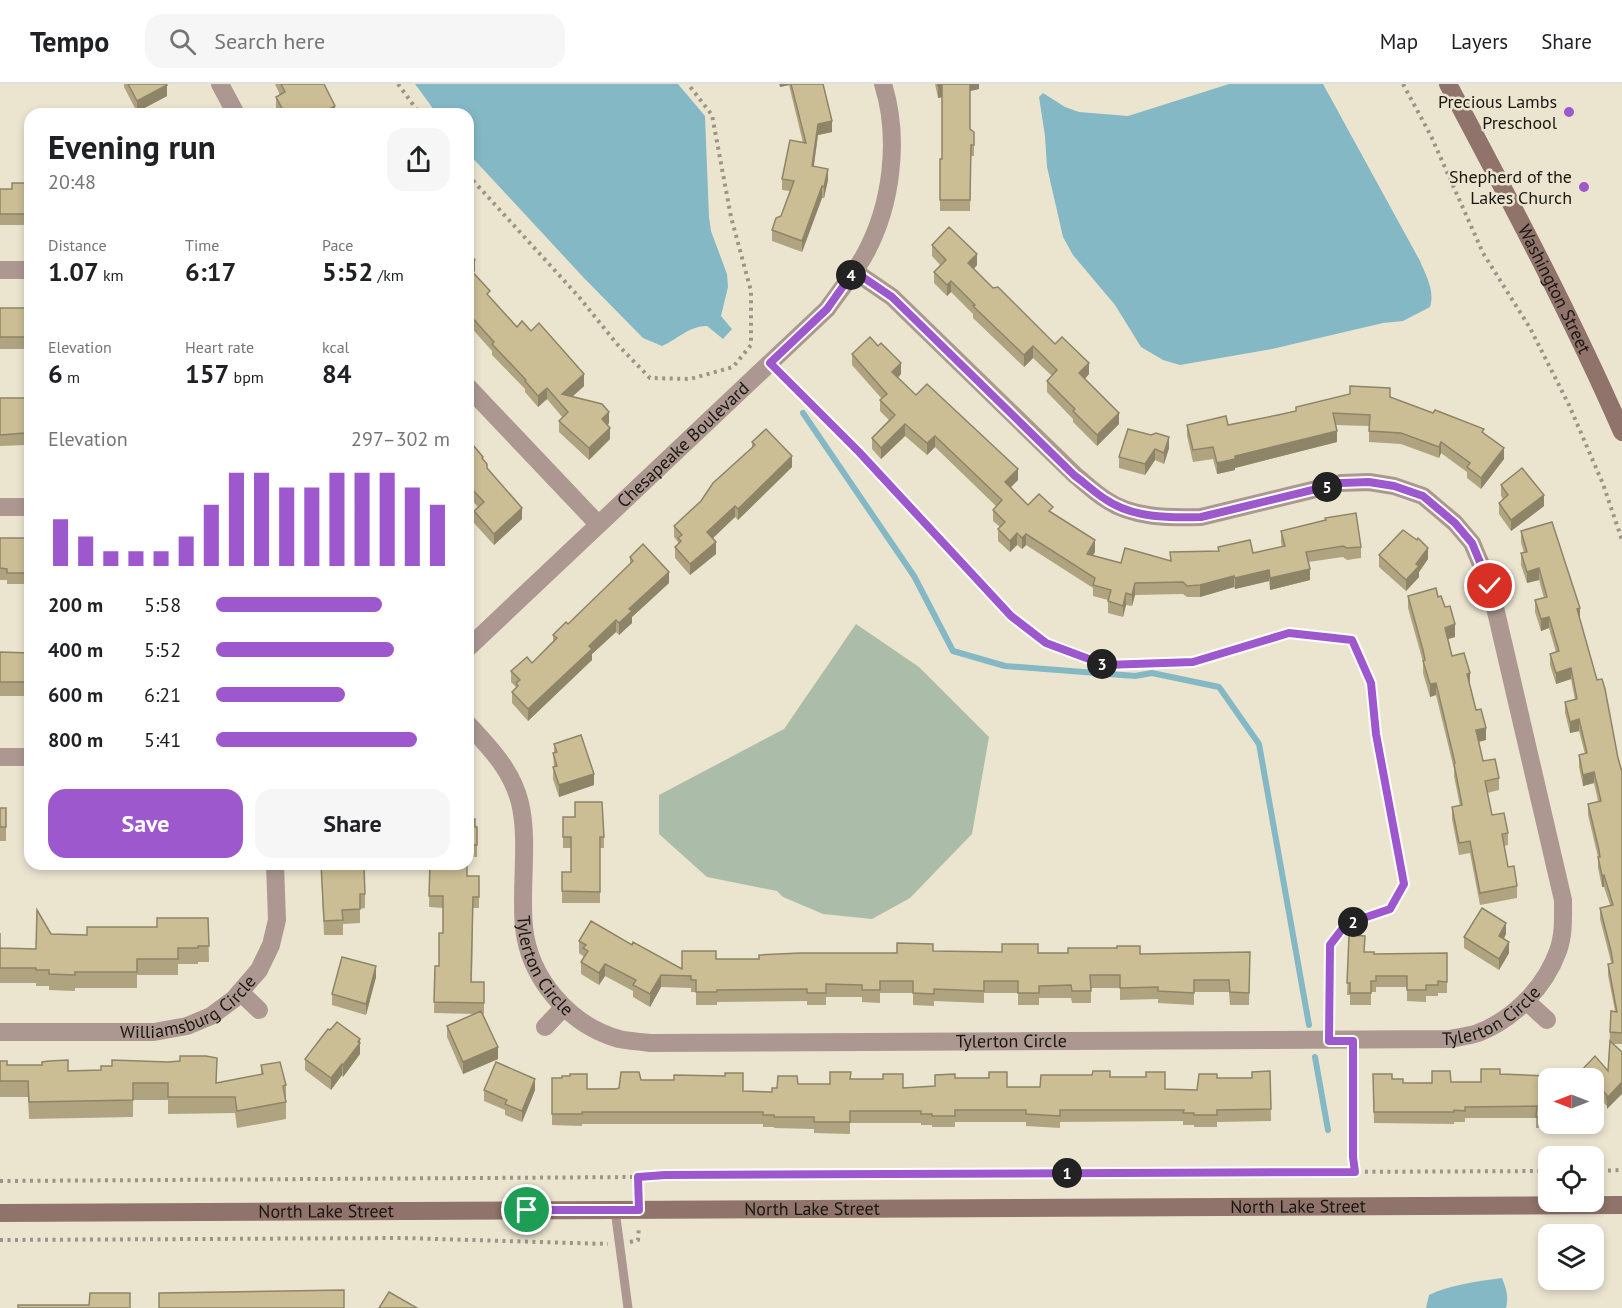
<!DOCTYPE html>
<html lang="en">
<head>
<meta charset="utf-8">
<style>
	:root { --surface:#fff; --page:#f6f6f6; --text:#202124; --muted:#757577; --line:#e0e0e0; --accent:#9e58cd }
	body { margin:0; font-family:"PT Sans",sans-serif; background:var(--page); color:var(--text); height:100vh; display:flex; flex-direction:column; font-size:22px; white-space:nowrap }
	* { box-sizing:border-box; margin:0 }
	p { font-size:20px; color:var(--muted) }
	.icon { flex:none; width:33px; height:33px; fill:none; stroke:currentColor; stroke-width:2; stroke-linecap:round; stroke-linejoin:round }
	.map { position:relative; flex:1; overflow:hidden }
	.panel { position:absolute; left:24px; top:24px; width:450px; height:762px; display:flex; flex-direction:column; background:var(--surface); border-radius:18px; box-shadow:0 3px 9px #0003 }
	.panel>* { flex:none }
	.needle { width:39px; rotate:270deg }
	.fabs { position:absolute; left:1538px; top:984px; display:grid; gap:12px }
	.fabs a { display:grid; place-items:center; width:66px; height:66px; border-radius:12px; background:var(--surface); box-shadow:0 3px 9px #0003; font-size:30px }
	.pin { position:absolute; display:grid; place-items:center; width:51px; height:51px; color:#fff; margin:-26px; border:3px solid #fff; border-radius:50%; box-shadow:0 2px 6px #0007 }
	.km { position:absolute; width:30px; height:30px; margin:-15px; border-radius:50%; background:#222; color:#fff; font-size:16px; line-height:30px; text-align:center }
	.round { display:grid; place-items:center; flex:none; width:63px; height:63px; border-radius:18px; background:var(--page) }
	.head { display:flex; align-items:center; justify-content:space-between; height:102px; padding:0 24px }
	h1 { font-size:33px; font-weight:700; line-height:45px }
	.figures { display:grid; grid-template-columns:repeat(3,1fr); gap:9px; height:102px; padding:6px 24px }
	.figures div { display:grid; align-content:center }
	.figures b { font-size:26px; font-weight:700 }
	.figures small { font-size:16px; font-weight:400 }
	.figures p { font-size:16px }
	.chart { height:168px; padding:12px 24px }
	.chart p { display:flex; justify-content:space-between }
	.chart svg { width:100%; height:108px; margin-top:6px; stroke:var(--accent); stroke-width:6 }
	.action { display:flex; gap:12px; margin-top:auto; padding:12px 24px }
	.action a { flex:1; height:69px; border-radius:18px; background:var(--accent); color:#fff; font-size:24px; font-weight:700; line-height:69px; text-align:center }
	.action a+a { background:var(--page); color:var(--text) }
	ul { padding:0 24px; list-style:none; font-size:20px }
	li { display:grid; grid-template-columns:96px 72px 1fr; align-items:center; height:45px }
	li i { height:15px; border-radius:8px; background:var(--accent) }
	header { display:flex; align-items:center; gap:36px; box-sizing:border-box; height:84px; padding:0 30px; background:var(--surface); border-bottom:2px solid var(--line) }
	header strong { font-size:28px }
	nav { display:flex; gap:33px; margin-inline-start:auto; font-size:21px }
	.search { width:420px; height:54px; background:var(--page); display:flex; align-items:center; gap:15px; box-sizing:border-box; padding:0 21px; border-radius:18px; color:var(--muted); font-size:22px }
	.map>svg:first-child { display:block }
</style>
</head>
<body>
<header>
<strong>Tempo</strong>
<div class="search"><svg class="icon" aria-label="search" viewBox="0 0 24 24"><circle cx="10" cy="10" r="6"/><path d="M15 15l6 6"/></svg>Search here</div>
<nav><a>Map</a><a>Layers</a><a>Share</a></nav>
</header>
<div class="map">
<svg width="1622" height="1224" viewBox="0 0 1622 1224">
	<rect width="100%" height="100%" fill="#ebe5d0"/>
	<polygon fill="#abbda8" points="856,540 919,583 989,653 972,750 910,814 872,835 823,830 783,813 777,807 707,793 659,750 659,711 784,645"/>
	<g fill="#84b8c5">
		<path d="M415 0H678L705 32 709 133 711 147 727 190 728 203 721 232 732 245 723 255 707 242C689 242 678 255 662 262L643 254 584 194 468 69V30H437Z"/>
		<path d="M1229 0H1323L1420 177C1426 192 1435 206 1430 223L1403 237 1383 239 1272 265 1180 281 1163 276 1141 263 1115 221 1073 171 1063 153 1047 83 1045 52 1039 13 1043 9 1065 23 1079 28 1128 32Z"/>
		<path d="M1502 1194C1506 1204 1509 1213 1506 1224H1426L1429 1211C1449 1201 1479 1197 1502 1194Z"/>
	</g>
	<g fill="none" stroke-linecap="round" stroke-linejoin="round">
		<g stroke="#84b8c5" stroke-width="6">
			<polyline points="803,329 914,492 953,567 1005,582 1135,592 1152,589 1219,603 1259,660 1309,941"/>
			<polyline points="1315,973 1328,1046"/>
		</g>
		<g stroke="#9a9586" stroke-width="4" stroke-dasharray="3 4.5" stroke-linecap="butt">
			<polyline points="398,0 420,30"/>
			<polyline points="1403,0 1431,52 1483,169 1530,244 1569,321 1603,400 1622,456"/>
			<polyline points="468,91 579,213 617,260 650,294 690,295 733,283 751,261 751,207 731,133 712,31 688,0"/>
			<polyline points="782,291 859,368 1011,532 1046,559 1105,581 1193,578 1289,549 1352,556 1371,599 1376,650 1404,799 1390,825 1346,840 1330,861 1329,938"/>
			<polyline points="1354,972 1353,1073 1355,1088"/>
			<polyline points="1593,1087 1622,1086"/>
			<polyline points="638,1093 639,1111"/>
			<polyline points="0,1097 638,1093 665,1091 1548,1087"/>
			<polyline points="0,1156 403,1154 608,1160"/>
			<polyline points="630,1158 638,1156 639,1142"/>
		</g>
		<polyline stroke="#ac9891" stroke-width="9" points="615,1126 628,1224"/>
		<g stroke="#ac9891" stroke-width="18">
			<polyline points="220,0 236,30"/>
			<polyline points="0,186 30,186"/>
			<polyline points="468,303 598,440"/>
			<polyline points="0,423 30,423"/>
			<path id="s1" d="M468 564 827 225C839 208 854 190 864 172 892 122 900 54 883 0"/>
			<path id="s2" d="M468 640C490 664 512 686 520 719 529 756 520 805 524 843 529 894 569 941 619 955 630 957 641 958 651 959L1450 955C1459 953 1469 952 1478 949 1514 935 1545 903 1558 867 1564 851 1563 833 1563 816L1490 502 1472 459 1455 439 1423 412 1394 402 1369 398 1341 399 1201 433C1169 434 1132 434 1105 415 1094 408 1085 399 1075 391L892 213 854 187"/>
			<polyline points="0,673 30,673"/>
			<polyline points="240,908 259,926"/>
			<polyline points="1526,917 1547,936"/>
			<polyline points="545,943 564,923"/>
			<path id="s3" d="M0 948H154L187 942 211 932 234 915 259 886 271 861 277 836 275 780"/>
		</g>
		<g stroke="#90736a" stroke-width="18">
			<path id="s4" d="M1448 0C1509 115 1570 229 1622 348"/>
			<path id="s5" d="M0 1129 1622 1121"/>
		</g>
	</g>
	<g fill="#afa380">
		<polygon points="124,0 166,0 167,12 137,28 124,3"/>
		<polygon points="275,0 324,0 335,30 279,30 276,24 276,13 280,11"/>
		<polygon points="779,0 823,0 832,48 818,51 814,82 828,96 824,114 822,114 802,168 772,157 772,146 781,132 790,107 782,106 782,95 803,59 789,1 780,3"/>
		<polygon points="935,0 979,0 979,5 970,7 970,45 974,48 974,72 971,72 970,127 940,127 940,75 942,75 942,13 938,14"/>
		<polygon points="30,99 30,141 0,141 0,105 12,105"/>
		<polygon points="932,161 977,181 974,185 993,204 1089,290 1085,295 1119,340 1097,362 1073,338 1073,335 1047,308 1047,297 1052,292 1033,274 1024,283 973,234 973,230 951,208 947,212 934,199 934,188 940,181 932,172"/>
		<polygon points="468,168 475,187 473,189 490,214 517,243 584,302 572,313 609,339 608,341 610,355 589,376 559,348 559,337 563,334 547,315 538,323 525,308 525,305 492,271 492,267 468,240"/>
		<polygon points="0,224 30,224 30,269 30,265 0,265"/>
		<polygon points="878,262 901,290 898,294 916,311 1018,396 1011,403 1028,421 1053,429 1095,468 1093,471 1121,479 1170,477 1170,468 1218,467 1218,463 1253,469 1282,463 1281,458 1281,447 1361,463 1361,474 1347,476 1343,473 1308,478 1310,496 1270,506 1269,497 1235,505 1234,503 1200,513 1187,513 1183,510 1135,511 1132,522 1126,521 1123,533 1108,529 1108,516 1093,512 1093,504 1026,461 1022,465 1017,461 1010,468 998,457 998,445 1000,443 993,437 993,426 996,422 935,363 927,371 905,352 881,375 872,365 872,354 889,336 880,327 880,316 882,315 852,281 852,270"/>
		<polygon points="1390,313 1484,349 1504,375 1481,405 1467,394 1467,388 1441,369 1439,374 1401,360 1369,358 1369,342 1335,341 1337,358 1235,384 1235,386 1217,390 1213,375 1193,378 1187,352 1187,341 1228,341"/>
		<polygon points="0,314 25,314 25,361 0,362"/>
		<polygon points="1128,345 1169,364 1164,380 1155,376 1145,391 1119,384 1119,373"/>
		<polygon points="468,355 483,376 487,385 522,435 494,461 474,439 474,427 478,423 468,412"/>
		<polygon points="752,358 792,383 738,436 735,433 712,454 716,470 690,491 675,474 675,463 678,460 678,458 674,453 674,442 701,417 752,364"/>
		<polygon points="1501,401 1544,422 1511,447 1499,430 1499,419 1503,415 1501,412"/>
		<polygon points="1521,447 1580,535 1622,688 1622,960 1613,960 1607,1025 1607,1022 1593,1008 1593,994 1582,994 1582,986 1608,987 1611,927 1615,927 1608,891 1608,880 1612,879 1611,878 1600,835 1600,824 1610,821 1604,803 1602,803 1598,784 1598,773 1588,731 1588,720 1598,717 1594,699 1583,702 1579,683 1579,671 1585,670 1579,647 1570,649 1565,629 1565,618 1575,616 1571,595 1556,600 1550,581 1550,570 1556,568 1549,544 1541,547 1535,528 1535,516 1544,514 1539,496 1527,499 1521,481 1521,469 1524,469 1521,458"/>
		<polygon points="0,454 25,464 30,464 30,500 7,500 7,496 0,496"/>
		<polygon points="1379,471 1428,475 1419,488 1419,493 1406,507 1379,483"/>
		<polygon points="630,473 669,499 632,533 632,539 619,551 616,548 592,570 592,576 528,637 512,619 512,608 516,605 516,603 511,598 511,587 532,579 553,557 553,551 568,540 630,481"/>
		<polygon points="1408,512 1438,513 1445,523 1455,553 1448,555 1452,572 1470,601 1476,626 1486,656 1479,658 1483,677 1499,694 1499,706 1487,709 1492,731 1508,749 1508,761 1504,762 1508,783 1517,802 1517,814 1480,821 1470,769 1459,771 1452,735 1452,723 1460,722 1454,692 1454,685 1436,611 1430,613 1423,589 1423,578 1408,524"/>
		<polygon points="0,568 30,569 30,615 29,612 0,612"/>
		<polygon points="554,660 594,701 559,713 553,695 553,683 554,683 553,669 554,669"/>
		<rect x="0" y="724" width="6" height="33"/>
		<polygon points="563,733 604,753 604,764 600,764 600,819 562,819 562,788 571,788 571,764 563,764"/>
		<polygon points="468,735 475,743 477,743 477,773 468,773"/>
		<polygon points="316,780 357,780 357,785 365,810 365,824 360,825 360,839 343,840 343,851 324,851 321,786 317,786"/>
		<polygon points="430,780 467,792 479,792 479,824 473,824 472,898 484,898 484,930 483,930 498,975 463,990 447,953 447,942 475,930 434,929 435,882 439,882 443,849 443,824 429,823"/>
		<polygon points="208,834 209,878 198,878 198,880 178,880 178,891 137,891 137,904 75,904 75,907 49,906 49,902 36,902 36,899 0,899 0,849 0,864 36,865 51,850 87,851 157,843"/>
		<polygon points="1506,850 1504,855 1509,869 1499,886 1464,864 1464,853"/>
		<polygon points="1349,851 1364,868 1374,870 1447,869 1447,909 1438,909 1438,912 1426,912 1426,918 1407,917 1407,903 1376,903 1376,908 1371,908 1371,921 1350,921 1350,911 1347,911"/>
		<polygon points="579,857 632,861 682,885 716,875 759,875 933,867 1140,870 1250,868 1249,921 1230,921 1229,908 1194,908 1194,921 1158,919 1158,915 1120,916 1120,904 1091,904 1091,919 1072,919 1071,914 1039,914 1039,921 1018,921 1018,909 984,909 984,919 934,917 934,922 913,921 913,909 880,909 880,919 862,918 862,913 826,913 826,921 807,921 807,917 717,918 717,921 696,921 696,908 691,908 691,904 661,903 650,923 633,913 633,907 605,892 599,901 581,890 581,878 583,874 583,872 579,869"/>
		<polygon points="376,893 366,931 332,921 332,910"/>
		<polygon points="360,970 343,993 342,991 331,1006 305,986 305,975"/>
		<polygon points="0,977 7,981 216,999 261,990 261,981 286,1001 286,1035 237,1044 235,1029 168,1030 168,1016 133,1016 133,1033 29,1035 28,1013 0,1013"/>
		<polygon points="1270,987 1271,1037 1217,1038 1217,1043 1194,1043 1194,1041 1183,1041 1183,1037 1060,1038 1060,1044 1026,1042 1026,1038 955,1038 955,1043 932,1043 932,1041 921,1041 921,1039 850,1039 850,1050 814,1049 814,1045 774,1044 774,1043 763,1043 763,1040 582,1040 582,1042 552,1041 552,994 587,1005 619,1004 641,996 743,1007 772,1008 777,1004 798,1000 830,1000 850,995 903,1004 935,1002 955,994 1007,1003 1040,1003 1110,993 1165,1005 1197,1006 1217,994 1252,994"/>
		<polygon points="1373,990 1403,999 1481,998 1500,990 1548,994 1548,1040 1570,1040 1570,1043 1536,1044 1536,1034 1465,1034 1465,1038 1454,1038 1454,1040 1374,1039"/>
		<polygon points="484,1006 535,1006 522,1038 505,1031 505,1026 484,1017"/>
	</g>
	<g fill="#8e8568">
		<polygon points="780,0 789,0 789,1 780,3"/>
		<polygon points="970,0 979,0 979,5 970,7"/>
		<polygon points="167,1 167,12 137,28 137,17"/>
		<polygon points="942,1 942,13 938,14 938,2"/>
		<polygon points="335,22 335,30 329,30 329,25"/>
		<polygon points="295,26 295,30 287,30"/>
		<polygon points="832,37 832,48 818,51 812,93 812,82 818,40"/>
		<polygon points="828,85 828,96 824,114 824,103"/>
		<polygon points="822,102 822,114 802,168 802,157"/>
		<polygon points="977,170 977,181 968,190 968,179"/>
		<polygon points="475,176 475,187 468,194 468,182"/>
		<polygon points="951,197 951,208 947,212 947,201"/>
		<polygon points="1033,262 1033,274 1024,283 1024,271"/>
		<polygon points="901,279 901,290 892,299 892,288"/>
		<polygon points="1089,279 1089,290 1079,301 1079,289"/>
		<polygon points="584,290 584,302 562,322 562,310"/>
		<polygon points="547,304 547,315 538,323 538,312"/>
		<polygon points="609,328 609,339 602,347 602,335"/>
		<polygon points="1119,329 1119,340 1097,362 1097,351"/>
		<polygon points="905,340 905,352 881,375 881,364"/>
		<polygon points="610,344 610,355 589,376 589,364"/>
		<polygon points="1337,347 1337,358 1235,384 1235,386 1217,390 1217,379 1235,372"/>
		<polygon points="935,352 935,363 927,371 927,359"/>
		<polygon points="1169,353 1169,364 1164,380 1164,369"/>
		<polygon points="1441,358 1441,369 1439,374 1439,363"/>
		<polygon points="1504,364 1504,375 1481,405 1481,394"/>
		<polygon points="1155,365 1155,376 1145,391 1145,380"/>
		<polygon points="792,372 792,383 738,436 738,425"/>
		<polygon points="1018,385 1018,396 1005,409 1005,398"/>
		<polygon points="1544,411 1544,422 1511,447 1511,436"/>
		<polygon points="735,422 735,433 707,460 707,448"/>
		<polygon points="522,424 522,435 494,461 494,450"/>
		<polygon points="1017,449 1017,461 1010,468 1010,457"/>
		<polygon points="1026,450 1026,461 1022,465 1022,454"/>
		<polygon points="1095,456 1095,468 1087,481 1087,470"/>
		<polygon points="716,458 716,470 690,491 690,480"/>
		<polygon points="1428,464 1428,475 1419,488 1419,493 1406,507 1406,496"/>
		<polygon points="1539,484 1539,496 1527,499 1527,488"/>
		<polygon points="1310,485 1310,496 1270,506 1270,494"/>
		<polygon points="1269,486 1269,497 1235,505 1235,494"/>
		<polygon points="669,488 669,499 632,533 632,539 619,551 619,539 629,525"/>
		<polygon points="1234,492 1234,503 1200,513 1200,501"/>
		<polygon points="1135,499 1135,511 1132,522 1132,511"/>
		<polygon points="1126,509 1126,521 1123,533 1123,522"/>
		<polygon points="1580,524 1580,535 1577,525"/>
		<polygon points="1549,533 1549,544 1541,547 1541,535"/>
		<polygon points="616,536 616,548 592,570 592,576 528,637 528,625 589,562"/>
		<polygon points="1455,540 1455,553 1445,556 1445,544"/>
		<polygon points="1571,584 1571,595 1556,600 1556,589"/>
		<polygon points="1470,589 1470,601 1467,590"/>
		<polygon points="1436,599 1436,611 1430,613 1430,600"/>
		<polygon points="1579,635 1579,647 1570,649 1570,638"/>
		<polygon points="1486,644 1486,656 1476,658 1476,646"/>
		<polygon points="1594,688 1594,699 1583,702 1583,691"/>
		<polygon points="594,690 594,701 559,713 559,701"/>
		<polygon points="1604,791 1604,803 1602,803 1602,792"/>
		<polygon points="1506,839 1506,850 1499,863 1499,852"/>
		<polygon points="1509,858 1509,869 1499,886 1499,875"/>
		<polygon points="605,880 605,892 599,901 599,889"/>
		<polygon points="376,882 376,893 366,931 366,920"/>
		<polygon points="661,891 661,903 650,923 650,910"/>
		<polygon points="360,955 360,970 343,993 343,981"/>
		<polygon points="498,963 498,975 463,990 463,978"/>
		<polygon points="342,980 342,991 331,1006 331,994"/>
		<polygon points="535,995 535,1006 522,1038 522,1027"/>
		<polygon points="1622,998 1622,1010 1607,1025 1607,1014"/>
	</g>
	<g fill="#cbbe95" stroke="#8e8568" stroke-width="1.5">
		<polygon points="128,0 166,0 167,1 137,17"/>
		<polygon points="281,0 324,0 335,22 329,25 331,30 297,30 295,26 287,30 285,30 276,13 285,8"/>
		<polygon points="791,0 823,0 832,37 818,40 812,82 828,85 824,103 822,102 802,157 772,146 776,134 781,132 794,97 782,95 790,56 806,59"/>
		<polygon points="938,0 970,0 970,45 974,48 974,61 971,61 970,116 940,116 940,75 942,75 942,1 938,2"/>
		<polygon points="12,99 30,99 30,130 0,130 0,105 12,105"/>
		<polygon points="949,143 977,170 968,179 993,204 998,203 1055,260 1062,253 1089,279 1079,289 1119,329 1097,351 1073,327 1075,325 1047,297 1057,286 1033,262 1024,271 973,222 975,221 951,197 947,201 934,188 946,176 932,161"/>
		<polygon points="468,168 475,176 468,182"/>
		<polygon points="468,183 490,207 487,210 517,243 522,237 531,247 539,239 584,290 562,310 602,320 609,328 602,335 610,344 589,364 559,337 568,328 547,304 538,312 525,297 526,296 492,260 494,258 468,229"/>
		<polygon points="0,224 30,224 30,258 30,253 0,253"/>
		<polygon points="870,253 878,262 881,259 901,279 892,288 916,311 927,300 1018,385 1005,398 1028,421 1039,410 1053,423 1049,427 1095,456 1087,470 1121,479 1125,464 1171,477 1170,468 1219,467 1218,463 1250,456 1253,469 1285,462 1281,447 1326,436 1325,434 1356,429 1361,463 1347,464 1343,462 1306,468 1310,485 1270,494 1269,486 1235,494 1234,492 1200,501 1187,502 1183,498 1135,499 1132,511 1126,509 1123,522 1108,517 1111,506 1093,501 1095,494 1026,450 1022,454 1017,449 1010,457 998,445 1005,438 993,426 1002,416 935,352 927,359 905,340 881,364 872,354 895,331 880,316 887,310 852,270"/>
		<polygon points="1350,302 1390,304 1390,313 1433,329 1435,326 1484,345 1482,348 1504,364 1481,394 1467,383 1470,379 1441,358 1439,363 1401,349 1369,347 1370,331 1333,329 1337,347 1235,372 1235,375 1217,379 1213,363 1193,366 1187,341 1226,332 1228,341 1278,331 1296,327 1296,323 1350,310"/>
		<polygon points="0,314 25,314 25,349 0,351"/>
		<polygon points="766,345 792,372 738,425 735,422 707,448 716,458 690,480 675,463 681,457 678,454 682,451 674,442 701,417 713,399 755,361 752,358"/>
		<polygon points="1128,345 1151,351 1156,349 1169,353 1164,369 1155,365 1145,380 1119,373"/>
		<polygon points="468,355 483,373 482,374 487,380 487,384 522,424 494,450 474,427 484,418 468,401"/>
		<polygon points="1522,384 1544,411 1511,436 1499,419 1508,411 1501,401"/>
		<polygon points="1552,438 1580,524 1577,525 1597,596 1602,595 1605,605 1618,674 1622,688 1622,949 1610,948 1611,927 1617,928 1608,880 1613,879 1611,867 1600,824 1613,821 1604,791 1602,792 1598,773 1600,773 1599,766 1588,720 1601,717 1594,688 1583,691 1579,671 1587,669 1579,635 1570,638 1565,618 1577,615 1571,584 1556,589 1550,570 1559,567 1549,533 1541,535 1535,516 1547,513 1539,484 1527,488 1521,469 1527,468 1521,447"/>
		<polygon points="1403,446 1417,456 1418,454 1428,464 1416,480 1419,482 1406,496 1379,471"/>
		<polygon points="0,454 25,454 25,464 30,464 30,489 7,489 7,485 0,484"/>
		<polygon points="643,460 669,488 629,525 632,527 619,539 616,536 589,562 592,565 528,625 512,608 518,602 516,599 520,596 511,587 527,573 532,579 557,554 553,551 566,538 568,540 633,477 630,473"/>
		<polygon points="1436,504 1438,513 1441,512 1445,523 1450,522 1455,540 1445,544 1452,572 1464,569 1470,589 1467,590 1476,626 1481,625 1486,644 1476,646 1483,677 1495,675 1499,694 1485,697 1492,731 1504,729 1508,749 1502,750 1508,783 1514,782 1517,802 1480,809 1470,757 1459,759 1452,723 1462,721 1454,680 1455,679 1436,599 1430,600 1423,577 1425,576 1423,566 1408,512"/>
		<polygon points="0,568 30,569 30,601 29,598 0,598"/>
		<polygon points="581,651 594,690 559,701 553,683 557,682 553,669 557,668 554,660"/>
		<polygon points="575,718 602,718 604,753 600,753 600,808 562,807 562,788 571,788 571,753 563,753 563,733 575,733"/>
		<rect x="0" y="724" width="6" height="19"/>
		<polygon points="468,735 475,735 475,743 477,743 477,761 468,761"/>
		<polygon points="321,780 357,780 357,785 364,784 365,810 360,810 360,825 342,826 343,836 324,837"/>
		<polygon points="430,780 467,780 467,792 479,792 479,813 473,813 471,898 484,898 484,919 434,918 435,882 439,882 439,849 443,849 443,812 429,812"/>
		<polygon points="1482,824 1506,839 1499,852 1509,858 1499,875 1464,853"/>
		<polygon points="37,826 51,850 87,851 87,843 157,843 157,834 208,834 209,862 198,862 198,864 178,864 178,875 137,875 137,888 75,888 75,891 49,890 49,886 36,886 36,884 0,884 0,849 0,864 36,865"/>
		<polygon points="591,837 632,861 633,858 682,885 682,867 716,867 716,875 759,875 759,871 800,869 897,869 897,859 933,860 933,867 1002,868 1002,860 1038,860 1038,869 1068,869 1068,864 1117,864 1117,862 1140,862 1140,870 1250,868 1249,909 1230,908 1229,896 1194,896 1194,909 1158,907 1158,903 1120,904 1120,891 1090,891 1091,907 1072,907 1071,901 1039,902 1039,909 1018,909 1018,897 984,897 984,907 934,905 934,910 913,909 913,897 880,897 880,906 862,906 862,901 826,900 826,909 807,909 807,905 717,906 717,908 696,908 696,896 691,896 691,892 661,891 650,910 633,901 636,896 605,880 599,889 581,878 588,867 583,864 586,861 579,857"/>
		<polygon points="1349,851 1365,852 1364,868 1374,868 1374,870 1447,869 1447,898 1438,897 1438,901 1426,901 1426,906 1407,906 1407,892 1376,892 1376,897 1371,897 1371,909 1350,909 1350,899 1347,899"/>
		<polygon points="342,873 376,882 366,920 332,910"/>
		<polygon points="481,927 498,963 463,978 447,942"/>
		<polygon points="337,938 360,955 358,958 360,959 343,981 342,980 331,994 305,975 328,945 330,946"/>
		<polygon points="1610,957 1622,968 1622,998 1607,1014 1607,1011 1593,997 1593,994 1591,994 1582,986 1595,972 1608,987"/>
		<polygon points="180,972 206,972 217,974 216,999 263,990 261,981 280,978 286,1001 283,1002 286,1018 237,1027 235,1013 168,1013 168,999 133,999 133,1016 29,1018 28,997 0,997 0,977 7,977 7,981 42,981 42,978 49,977 68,976 68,987 101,986 101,982 112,982 112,976 168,978 180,977"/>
		<polygon points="496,978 535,995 522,1027 505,1020 507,1016 484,1006"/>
		<polygon points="1481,985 1500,985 1500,990 1571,993 1571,994 1548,994 1548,1033 1536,1033 1537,1022 1465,1023 1465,1027 1454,1026 1454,1028 1374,1028 1373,990 1392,990 1392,995 1403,995 1403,999 1432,999 1432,987 1450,987 1451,998 1481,998"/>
		<polygon points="1093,987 1110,987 1110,993 1146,993 1146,988 1165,988 1165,1005 1197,1006 1199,990 1217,990 1217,994 1252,994 1252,988 1270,987 1271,1025 1217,1026 1217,1031 1194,1031 1194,1029 1183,1029 1184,1026 1060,1026 1060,1032 1026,1030 1026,1026 955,1026 955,1032 932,1032 932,1030 921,1030 921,1027 850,1027 850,1038 814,1038 814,1033 774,1033 774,1031 763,1031 763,1028 582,1028 582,1030 552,1030 552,994 562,994 562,992 570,992 570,990 587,990 587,1005 616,1005 619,1004 621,988 639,988 641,996 674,996 674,991 725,992 725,989 743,989 743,1007 772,1008 772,1004 777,1004 778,992 797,992 798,1000 830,1000 830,988 851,988 850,995 883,995 883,990 903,990 903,1004 935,1002 935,991 955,990 955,994 989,994 989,988 1007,988 1007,1003 1040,1003 1041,991 1092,991"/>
		<polygon points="344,1206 344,1224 159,1224 159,1209"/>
		<polygon points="389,1208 417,1224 379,1224"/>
		<polygon points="90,1209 130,1209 130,1224 18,1224 18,1221 89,1221"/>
	</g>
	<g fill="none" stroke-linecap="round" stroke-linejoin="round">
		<g stroke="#fff" stroke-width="12">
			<path id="route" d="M527 1126H639L638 1093 665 1091 1355 1088 1353 1073V957H1329L1330 861 1346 840 1390 825 1404 800 1376 650 1371 599 1352 556 1289 549 1193 578 1105 581 1046 559 1011 532 859 368 770 279 827 225 854 187 892 213 1075 392C1085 399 1094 408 1105 415 1132 434 1169 434 1201 433L1341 399 1369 398 1394 402 1423 412 1455 439 1472 459 1490 502"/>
		</g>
		<use href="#route" stroke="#9e58cd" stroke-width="8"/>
	</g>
	<g fill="#9e58cd" stroke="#ebe5d0" stroke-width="2">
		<circle cx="1569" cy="28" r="6"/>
		<circle cx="1584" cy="103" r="6"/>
	</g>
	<g text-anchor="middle" stroke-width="5" stroke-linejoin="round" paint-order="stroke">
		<g font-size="18" fill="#1a1811" stroke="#ebe5d0" text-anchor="end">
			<text x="1557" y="24">Precious Lambs<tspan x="1557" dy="21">Preschool</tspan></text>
			<text x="1572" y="99">Shepherd of the<tspan x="1572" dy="21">Lakes Church</tspan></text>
		</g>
		<g font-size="18" fill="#1a1811" stroke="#ebe5d0">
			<text dy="6" stroke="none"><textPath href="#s4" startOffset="231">Washington Street</textPath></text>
			<text dy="6" stroke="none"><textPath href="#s1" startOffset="296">Chesapeake Boulevard</textPath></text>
			<text dy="6" stroke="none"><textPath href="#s2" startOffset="264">Tylerton Circle</textPath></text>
			<text dy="6" stroke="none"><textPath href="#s3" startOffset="195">Williamsburg Circle</textPath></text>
			<text dy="6" stroke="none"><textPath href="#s2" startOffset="1254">Tylerton Circle</textPath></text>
			<text dy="6" stroke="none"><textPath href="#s2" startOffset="768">Tylerton Circle</textPath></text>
			<text dy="6" stroke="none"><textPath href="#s5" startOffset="1298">North Lake Street</textPath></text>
			<text dy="6" stroke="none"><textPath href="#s5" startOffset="812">North Lake Street</textPath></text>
			<text dy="6" stroke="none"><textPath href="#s5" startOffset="326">North Lake Street</textPath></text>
		</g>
	</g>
</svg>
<div class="fabs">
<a><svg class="needle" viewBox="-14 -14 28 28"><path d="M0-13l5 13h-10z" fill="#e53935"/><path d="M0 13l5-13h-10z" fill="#757577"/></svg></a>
<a><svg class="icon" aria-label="locate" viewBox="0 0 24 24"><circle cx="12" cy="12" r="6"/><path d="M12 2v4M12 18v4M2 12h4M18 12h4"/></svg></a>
<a><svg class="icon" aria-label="layers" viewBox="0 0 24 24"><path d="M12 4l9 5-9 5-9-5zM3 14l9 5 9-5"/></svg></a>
</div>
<div class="pin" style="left:527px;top:1126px;background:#1e9e55"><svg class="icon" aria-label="arrive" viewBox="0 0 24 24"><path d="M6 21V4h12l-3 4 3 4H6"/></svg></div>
<div class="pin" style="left:1490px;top:502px;background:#d93025"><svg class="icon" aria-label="check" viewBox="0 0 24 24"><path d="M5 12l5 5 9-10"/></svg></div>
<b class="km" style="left:1067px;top:1089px">1</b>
<b class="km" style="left:1353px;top:838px">2</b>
<b class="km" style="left:1102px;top:580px">3</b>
<b class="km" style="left:851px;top:191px">4</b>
<b class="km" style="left:1327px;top:403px">5</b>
<section class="panel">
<div class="head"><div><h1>Evening run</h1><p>20:48</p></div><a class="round"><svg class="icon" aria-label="share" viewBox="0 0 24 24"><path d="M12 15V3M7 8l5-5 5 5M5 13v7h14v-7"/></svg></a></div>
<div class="figures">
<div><p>Distance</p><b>1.07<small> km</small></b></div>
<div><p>Time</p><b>6:17</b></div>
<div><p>Pace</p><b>5:52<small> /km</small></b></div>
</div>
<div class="figures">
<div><p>Elevation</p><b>6<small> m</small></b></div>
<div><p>Heart rate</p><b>157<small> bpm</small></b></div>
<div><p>kcal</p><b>84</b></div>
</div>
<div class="chart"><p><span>Elevation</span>297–302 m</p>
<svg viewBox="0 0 160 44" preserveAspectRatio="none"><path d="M5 44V25M15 44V32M25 44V38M35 44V38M45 44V38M55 44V32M65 44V19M75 44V6M85 44V6M95 44V12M105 44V12M115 44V6M125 44V6M135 44V6M145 44V12M155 44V19"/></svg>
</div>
<ul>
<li><b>200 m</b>5:58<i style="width:71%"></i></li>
<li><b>400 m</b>5:52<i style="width:76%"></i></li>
<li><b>600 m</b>6:21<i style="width:55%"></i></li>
<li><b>800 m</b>5:41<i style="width:86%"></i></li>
</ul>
<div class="action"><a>Save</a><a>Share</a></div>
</section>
</div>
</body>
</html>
